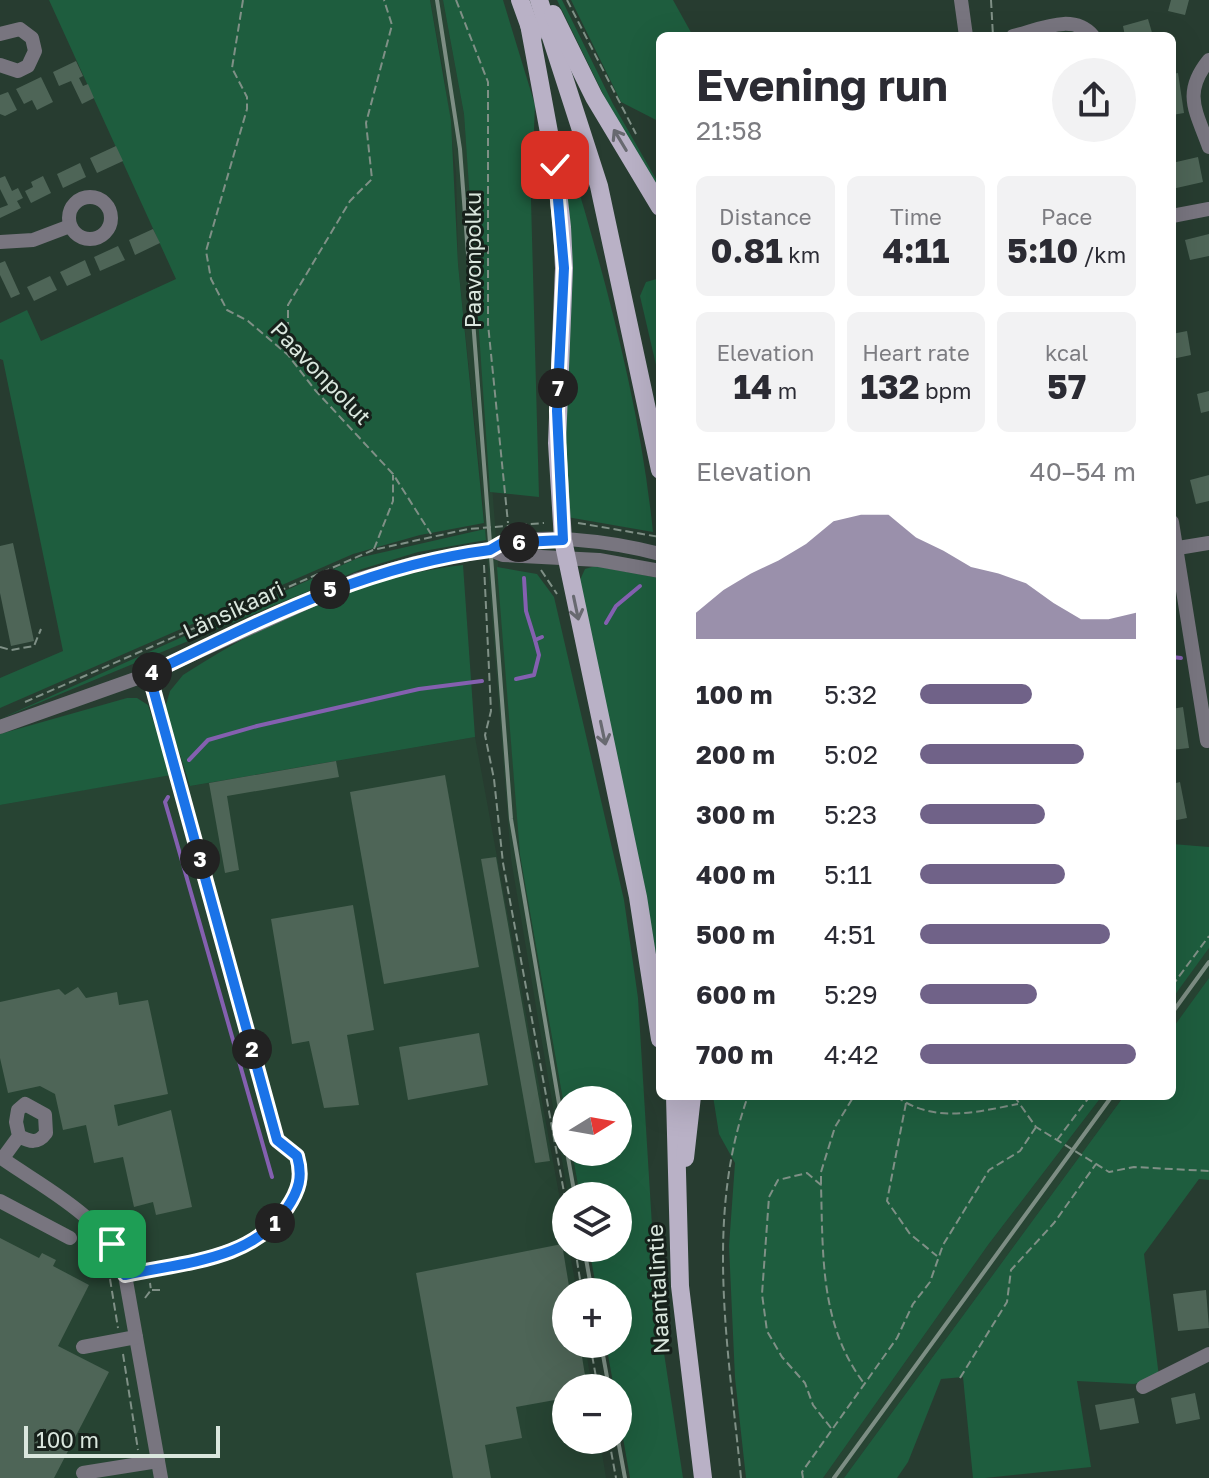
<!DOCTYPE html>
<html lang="en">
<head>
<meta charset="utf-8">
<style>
	:root { --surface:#fff; --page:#f2f2f3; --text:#2b2b33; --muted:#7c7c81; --accent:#706288 }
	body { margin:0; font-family:"Golos Text",sans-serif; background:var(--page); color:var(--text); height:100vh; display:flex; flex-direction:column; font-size:30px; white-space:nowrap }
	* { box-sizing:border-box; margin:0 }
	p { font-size:26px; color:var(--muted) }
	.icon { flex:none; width:44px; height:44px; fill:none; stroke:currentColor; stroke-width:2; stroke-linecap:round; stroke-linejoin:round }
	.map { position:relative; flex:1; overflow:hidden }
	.side { position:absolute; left:656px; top:32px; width:520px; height:1068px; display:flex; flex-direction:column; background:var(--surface); border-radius:12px; box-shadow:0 8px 32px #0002 }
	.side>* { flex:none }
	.needle { width:52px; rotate:79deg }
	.buttons { position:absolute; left:552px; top:1086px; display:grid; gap:16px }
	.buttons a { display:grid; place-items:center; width:80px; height:80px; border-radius:50%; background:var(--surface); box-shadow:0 8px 32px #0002; font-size:40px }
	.scale { position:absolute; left:24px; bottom:20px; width:196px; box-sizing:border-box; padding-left:8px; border:4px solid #dae7de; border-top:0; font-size:22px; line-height:28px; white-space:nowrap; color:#dae7de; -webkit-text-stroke:6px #17211b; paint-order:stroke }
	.pin { position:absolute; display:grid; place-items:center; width:68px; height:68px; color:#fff; margin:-34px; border-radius:16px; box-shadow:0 4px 12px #0006 }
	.km { position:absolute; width:40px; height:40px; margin:-20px; border-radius:50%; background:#222; color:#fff; font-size:22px; line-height:40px; text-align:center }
	.round { display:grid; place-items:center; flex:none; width:84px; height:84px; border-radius:42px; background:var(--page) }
	.overview { display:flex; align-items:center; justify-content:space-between; height:136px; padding:0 40px }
	h1 { font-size:44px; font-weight:700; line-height:60px }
	.stats { display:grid; grid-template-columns:repeat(3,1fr); gap:12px; height:136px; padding:8px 40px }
	.stats div { display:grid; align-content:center; border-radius:12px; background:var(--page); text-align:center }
	.stats b { font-size:34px; font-weight:700 }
	.stats small { font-size:22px; font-weight:400 }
	.stats p { font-size:22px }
	.chart { height:224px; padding:16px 40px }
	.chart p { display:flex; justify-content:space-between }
	.chart svg { width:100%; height:144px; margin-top:8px; fill:var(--accent); opacity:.7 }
	ul { padding:0 40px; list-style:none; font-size:26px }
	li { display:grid; grid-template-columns:128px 96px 1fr; align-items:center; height:60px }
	li i { height:20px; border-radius:10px; background:var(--accent) }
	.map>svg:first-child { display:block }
</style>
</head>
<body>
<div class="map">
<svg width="1209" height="1478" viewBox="0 0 1209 1478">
	<rect width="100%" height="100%" fill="#273c30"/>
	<g fill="#274433">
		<polygon points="430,0 443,0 464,114 520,855 566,1117 566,1152 572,1152 580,1196 568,1196 511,859 482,492 458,264 456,172 443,69"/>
		<polygon points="475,737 577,1292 566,1292 566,1344 585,1344 592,1388 566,1388 566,1440 600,1440 606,1478 0,1478 0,805 183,772 190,786"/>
		<polygon points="1209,948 1209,978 1172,1029 1172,999"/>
		<polygon points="1102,1096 1124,1096 844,1478 823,1478 988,1245"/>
	</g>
	<g fill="#1e5d3e">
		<polygon points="49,0 430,0 451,121 458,264 484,523 420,535 353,554 0,708 0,678 63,651 3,360 0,359 0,323 27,310 41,341 176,279"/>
		<polygon points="443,0 503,0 535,105 531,200 539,497 490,492 464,114"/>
		<polygon points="557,0 562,0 613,104 660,186 660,196 610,108"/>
		<polygon points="571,0 673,0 693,36 660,36 660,122 621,102"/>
		<path d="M563 152 572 168C608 288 640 407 653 532L567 517 560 153Z"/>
		<polygon points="660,278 660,382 640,296 646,282"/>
		<polygon points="485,529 486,540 418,552 362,569 0,719 358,558"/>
		<path d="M463 565 475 737 190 786 165 708 170 691 183 675C268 620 362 577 463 565Z"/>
		<polygon points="595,566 659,578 660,977 580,580 585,569"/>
		<polygon points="497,567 537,574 554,597 624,900 638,998 657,1307 683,1478 630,1478 618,1409 618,1388 614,1388 606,1344 618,1344 618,1292 597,1292 589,1248 618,1248 618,1196 580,1196 572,1152 618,1152 618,1100 566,1100 566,1117 520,855"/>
		<polygon points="127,698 137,698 148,705 171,775 0,805 0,734"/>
		<polygon points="1172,844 1209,847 1209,948 1172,999"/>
		<polygon points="1209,978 1209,1180 1199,1179 1144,1254 1159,1377 1134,1384 1077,1381 1091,1467 985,1478 973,1478 963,1377 941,1379 908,1462 897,1478 844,1478 1124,1096 1172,1096 1172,1029"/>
		<polygon points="713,1096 1102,1096 988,1245 823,1478 746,1478 735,1378 729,1246 735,1163 719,1134"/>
	</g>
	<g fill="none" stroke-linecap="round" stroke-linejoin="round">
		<g stroke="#8460b0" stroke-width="4">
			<polyline points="524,578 526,611 535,640"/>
			<polyline points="606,623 616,606 640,586"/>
			<polyline points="1172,657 1181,658"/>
			<polyline points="516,679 534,675 539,655 535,640 542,637"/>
			<polyline points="189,760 208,740 257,726 419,689 482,681"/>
			<polyline points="168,797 165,802 170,819 272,1177"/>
		</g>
	</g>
	<g fill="#4e6557">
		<polygon points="1171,0 1189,0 1185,15 1168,11"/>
		<polygon points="1148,19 1153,36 1125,36 1123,26"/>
		<polygon points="76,61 83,76 79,78 83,86 88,84 94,98 82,104 71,81 59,86 53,72"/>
		<polygon points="1178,73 1184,113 1172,115 1172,74"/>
		<polygon points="41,77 53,102 37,110 32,100 24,104 16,89"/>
		<polygon points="8,92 17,110 5,116 0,114 0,95"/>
		<polygon points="116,146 123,161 97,173 90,158"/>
		<polygon points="1198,157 1203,182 1172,189 1172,163"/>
		<polygon points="80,163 86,177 63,188 57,174"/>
		<polygon points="5,176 12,191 18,188 23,198 17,201 21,208 0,218 0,208 8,205 0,189 0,178"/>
		<polygon points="43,176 51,193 31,203 25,191 33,187 31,182"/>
		<polygon points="153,229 160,243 135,255 129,240"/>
		<polygon points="1209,234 1209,256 1190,260 1185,240"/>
		<polygon points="118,246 125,260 100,271 94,257"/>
		<polygon points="85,260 91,275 67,286 60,272"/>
		<polygon points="5,261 20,294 11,298 0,275 0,263"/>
		<polygon points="50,276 57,290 34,301 27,287"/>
		<polygon points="1187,331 1191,355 1172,359 1172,334"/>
		<polygon points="1209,391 1209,411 1201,413 1197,394"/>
		<polygon points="1209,475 1209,501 1196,504 1190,480"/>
		<polygon points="13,543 34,641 11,646 0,593 0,546"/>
		<polygon points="1183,707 1189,748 1172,750 1172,709"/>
		<polygon points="336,761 339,777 227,796 239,870 225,873 209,783"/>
		<polygon points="445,775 479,967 384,984 350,792"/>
		<polygon points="1180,782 1187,818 1172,821 1172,784"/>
		<polygon points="496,857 550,1161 535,1163 481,859"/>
		<polygon points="353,905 374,1030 347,1035 359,1105 324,1108 309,1041 292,1044 271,919"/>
		<polygon points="78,987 86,998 117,992 119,1005 148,1000 168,1094 114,1105 118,1126 171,1110 192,1207 156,1215 153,1202 134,1207 123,1157 94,1163 86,1125 63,1130 55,1094 40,1086 8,1093 0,1058 0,1002 59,989 65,995"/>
		<polygon points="479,1033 488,1085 408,1100 399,1047"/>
		<polygon points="0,1238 39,1258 42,1253 56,1260 53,1266 89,1285 58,1346 109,1372 54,1478 0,1478"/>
		<polygon points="562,1244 570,1292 566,1292 566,1344 580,1344 587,1388 566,1388 566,1398 516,1407 522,1438 485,1445 491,1478 453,1478 416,1273"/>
		<polygon points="1206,1290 1209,1328 1178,1331 1173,1294"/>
		<polygon points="1195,1393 1200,1419 1176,1424 1171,1398"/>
		<polygon points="1134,1398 1139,1423 1100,1430 1095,1405"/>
	</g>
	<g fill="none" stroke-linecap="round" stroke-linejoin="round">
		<g stroke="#7f9086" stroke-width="2" stroke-dasharray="8 4" stroke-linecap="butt">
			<polyline points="243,0 232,68 247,97 247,109 206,251 211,279 227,310 248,321 288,355 315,390 393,474 431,534"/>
			<polyline points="456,0 488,82 488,324 508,523"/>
			<polyline points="567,0 636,134"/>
			<polyline points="991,0 993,36"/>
			<polyline points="288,354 288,305 350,201 372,179 366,123 392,25 384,0"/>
			<polyline points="578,523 660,537"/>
			<polyline points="374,549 393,501 393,475"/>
			<polyline points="484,565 491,711 485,735 494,779 503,863 566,1203"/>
			<polyline points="541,570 557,594"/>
			<polyline points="0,647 11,650 34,646 41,629"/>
			<polyline points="25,702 373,550 468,529 544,523"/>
			<polyline points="1172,986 1209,936"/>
			<path d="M896 1096C933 1124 977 1112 1018 1104"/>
			<polyline points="1014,1096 1036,1127 1109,1172 1134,1167 1209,1171"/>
			<polyline points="906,1103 887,1201 910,1234 937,1256"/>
			<polyline points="1057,1140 1090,1096"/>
			<polyline points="821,1184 821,1172 835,1127 854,1096"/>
			<polyline points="112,1222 133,1238 145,1257"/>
			<polyline points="575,1248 582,1292"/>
			<polyline points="110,1279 118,1328"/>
			<polyline points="152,1290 161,1290"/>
			<polyline points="145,1298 151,1290 150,1283"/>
			<polyline points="590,1344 598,1388"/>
			<polyline points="123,1354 138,1450"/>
			<polyline points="960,1378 1007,1302 1011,1270 1054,1223 1096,1164"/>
			<path d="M831 1428 813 1405 805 1383 782 1357 767 1331 762 1294 769 1197 778 1180 807 1173 821 1185C823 1255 820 1324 863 1382"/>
			<polyline points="609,1440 616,1478"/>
			<path d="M741 1478C729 1353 704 1218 748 1096"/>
			<polyline points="803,1478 802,1472 897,1338 913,1304 930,1282 943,1245 989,1170 1020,1151 1036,1127"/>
		</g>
		<g stroke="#78757f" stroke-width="14">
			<polyline points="961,0 966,36"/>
			<polyline points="0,34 20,29 32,38 35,51 28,66 18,71 0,65"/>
			<path d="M1013 36C1039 30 1073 12 1093 36"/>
			<path d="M1209 60C1182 93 1196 111 1209 147"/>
			<circle cx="90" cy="218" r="21"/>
			<polyline points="1172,216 1209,209"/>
			<polyline points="0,242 33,240 70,226"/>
			<polyline points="1172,522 1207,741"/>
			<polyline points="1172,549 1209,543"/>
			<polyline points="490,550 503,555 599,560 660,571"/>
			<path d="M0 727 149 674 356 580 415 563 490 550C528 528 618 543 660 554"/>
			<path d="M0 1157C45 1189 110 1219 125 1275L161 1478"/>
			<path d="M3 1158 19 1136C30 1142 38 1144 46 1133L45 1115 25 1104 18 1110 16 1122 19 1136"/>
			<polyline points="0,1201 70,1238"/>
			<path d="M125 1275C182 1262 252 1260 287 1208 299 1190 303 1177 297 1156L277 1140 149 674"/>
			<polyline points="83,1347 136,1337"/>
			<polyline points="1143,1387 1209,1354"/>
			<polyline points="83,1473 158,1461"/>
		</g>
		<g stroke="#b9b1c6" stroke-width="18">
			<polyline points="520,0 533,36"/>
			<polyline points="539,0 599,186 660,470"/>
			<polyline points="553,14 594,97 660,207"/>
			<polyline points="529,24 555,165 562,227 564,268 557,443 563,540 638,897 660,1039"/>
			<polyline points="675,1096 680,1286 703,1478"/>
			<polyline points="685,1158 692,1096"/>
		</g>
		<g stroke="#7d8e84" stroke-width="4">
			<polyline points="437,0 460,149 511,819 566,1145"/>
			<polyline points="1172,1013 1209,962"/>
			<polyline points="567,1152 575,1196"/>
			<polyline points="584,1248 592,1292"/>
			<polyline points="601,1344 609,1388"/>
			<polyline points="618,1440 625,1478"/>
			<polyline points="834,1478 1112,1096"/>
		</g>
	</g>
	<defs><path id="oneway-shaft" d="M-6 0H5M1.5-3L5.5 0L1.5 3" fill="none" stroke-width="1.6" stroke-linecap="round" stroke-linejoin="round" transform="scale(2)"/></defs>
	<g stroke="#686970">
		<use href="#oneway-shaft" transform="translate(620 140) rotate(-121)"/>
		<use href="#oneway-shaft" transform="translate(576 608) rotate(78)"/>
		<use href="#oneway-shaft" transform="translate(603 733) rotate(78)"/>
	</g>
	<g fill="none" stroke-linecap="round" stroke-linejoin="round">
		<g stroke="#fff" stroke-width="16">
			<path id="route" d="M112 1244 125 1275C183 1262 252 1261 287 1208 299 1190 303 1177 297 1156L277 1140 149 674C262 620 364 566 490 550L502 543 563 540 557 411 564 268 555 165"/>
		</g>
		<use href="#route" stroke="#1a73e8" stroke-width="10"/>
	</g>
	<g text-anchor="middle" stroke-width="6" stroke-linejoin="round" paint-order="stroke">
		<g font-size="22" fill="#dae7de" stroke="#17211b">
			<text transform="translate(473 260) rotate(-90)" y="8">Paavonpolku</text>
			<text transform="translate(321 373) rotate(46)" y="8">Paavonpolut</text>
			<text transform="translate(233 610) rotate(-25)" y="8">Länsikaari</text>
			<text transform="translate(658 1289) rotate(-93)" y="8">Naantalintie</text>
		</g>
	</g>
</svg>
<div class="buttons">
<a><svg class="needle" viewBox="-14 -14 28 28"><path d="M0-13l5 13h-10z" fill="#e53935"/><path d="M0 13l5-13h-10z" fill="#7c7c81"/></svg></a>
<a><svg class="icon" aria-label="layers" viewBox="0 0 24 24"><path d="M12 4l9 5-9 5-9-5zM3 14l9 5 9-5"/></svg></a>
<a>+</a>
<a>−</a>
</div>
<div class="scale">100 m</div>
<div class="pin" style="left:112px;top:1244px;background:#1e9e55"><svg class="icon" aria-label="arrive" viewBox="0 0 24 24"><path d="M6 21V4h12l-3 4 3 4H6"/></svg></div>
<div class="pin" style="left:555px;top:165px;background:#d93025"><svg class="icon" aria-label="check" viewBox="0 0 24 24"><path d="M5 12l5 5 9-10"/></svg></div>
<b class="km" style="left:275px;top:1223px">1</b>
<b class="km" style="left:252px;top:1049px">2</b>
<b class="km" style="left:200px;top:859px">3</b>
<b class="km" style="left:152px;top:672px">4</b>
<b class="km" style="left:330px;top:589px">5</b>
<b class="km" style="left:519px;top:542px">6</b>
<b class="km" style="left:558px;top:388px">7</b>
<section class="side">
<div class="overview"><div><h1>Evening run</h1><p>21:58</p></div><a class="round"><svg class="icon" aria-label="share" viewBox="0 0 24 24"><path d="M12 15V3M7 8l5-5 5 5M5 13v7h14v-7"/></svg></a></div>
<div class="stats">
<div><p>Distance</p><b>0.81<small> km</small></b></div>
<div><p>Time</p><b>4:11</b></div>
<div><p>Pace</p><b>5:10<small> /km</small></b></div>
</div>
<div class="stats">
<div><p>Elevation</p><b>14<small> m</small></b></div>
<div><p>Heart rate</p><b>132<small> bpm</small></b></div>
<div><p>kcal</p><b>57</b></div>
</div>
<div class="chart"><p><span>Elevation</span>40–54 m</p>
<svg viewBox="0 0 160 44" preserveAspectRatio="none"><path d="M0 44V36L10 29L20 24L30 20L40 15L50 8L60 6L70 6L80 13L90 17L100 22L110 24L120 27L130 33L140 38L150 38L160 36V44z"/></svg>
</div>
<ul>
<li><b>100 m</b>5:32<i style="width:52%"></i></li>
<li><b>200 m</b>5:02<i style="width:76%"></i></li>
<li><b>300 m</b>5:23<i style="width:58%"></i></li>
<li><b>400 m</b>5:11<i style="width:67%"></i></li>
<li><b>500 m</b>4:51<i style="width:88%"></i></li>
<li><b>600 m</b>5:29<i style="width:54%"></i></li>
<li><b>700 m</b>4:42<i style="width:100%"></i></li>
</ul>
</section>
</div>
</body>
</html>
